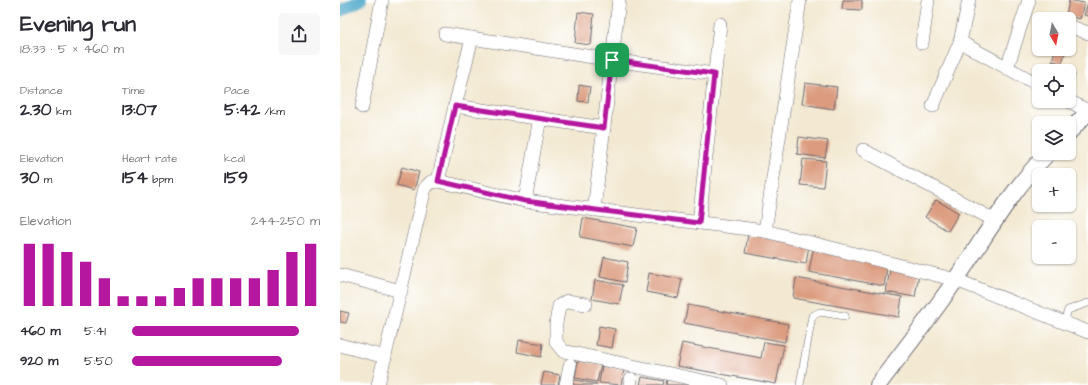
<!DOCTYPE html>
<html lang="en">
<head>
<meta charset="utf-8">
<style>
	:root { --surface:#fff; --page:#f7f7f7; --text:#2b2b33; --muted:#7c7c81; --accent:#b5179e }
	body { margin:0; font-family:"Architects Daughter",sans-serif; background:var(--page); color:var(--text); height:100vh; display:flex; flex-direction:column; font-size:15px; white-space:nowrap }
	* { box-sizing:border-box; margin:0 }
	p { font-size:13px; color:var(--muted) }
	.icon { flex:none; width:22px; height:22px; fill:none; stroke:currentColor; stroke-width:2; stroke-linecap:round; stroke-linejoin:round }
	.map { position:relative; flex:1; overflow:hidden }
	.side { display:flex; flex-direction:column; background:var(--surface); width:340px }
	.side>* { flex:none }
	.needle { width:26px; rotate:170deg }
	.controls { position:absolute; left:692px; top:12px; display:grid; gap:8px }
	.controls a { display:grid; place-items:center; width:44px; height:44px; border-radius:6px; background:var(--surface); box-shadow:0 1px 3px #0004; font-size:20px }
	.pin { position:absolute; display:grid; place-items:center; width:34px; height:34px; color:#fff; margin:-17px; border-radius:8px; box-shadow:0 2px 6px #0006 }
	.round { display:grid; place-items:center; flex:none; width:42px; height:42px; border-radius:6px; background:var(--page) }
	.overview { display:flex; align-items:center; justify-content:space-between; height:68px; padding:0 20px }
	h1 { font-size:22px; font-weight:700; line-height:30px }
	.metrics { display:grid; grid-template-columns:repeat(3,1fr); gap:6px; height:68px; padding:4px 20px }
	.metrics div { display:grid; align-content:center }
	.metrics b { font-size:17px; font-weight:700 }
	.metrics small { font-size:11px; font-weight:400 }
	.metrics p { font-size:11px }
	.chart { height:112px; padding:8px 20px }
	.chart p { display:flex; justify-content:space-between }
	.chart svg { width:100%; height:72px; margin-top:4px; stroke:var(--accent); stroke-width:6 }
	ul { padding:0 20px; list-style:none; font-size:13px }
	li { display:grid; grid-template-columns:64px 48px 1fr; align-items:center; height:30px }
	li i { height:10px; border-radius:5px; background:var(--accent) }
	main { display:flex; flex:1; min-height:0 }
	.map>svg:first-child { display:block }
</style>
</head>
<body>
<main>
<section class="side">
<div class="overview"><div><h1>Evening run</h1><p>18:33 · 5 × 460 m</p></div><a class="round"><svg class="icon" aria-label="share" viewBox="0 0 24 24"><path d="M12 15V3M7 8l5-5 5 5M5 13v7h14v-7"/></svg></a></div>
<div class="metrics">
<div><p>Distance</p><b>2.30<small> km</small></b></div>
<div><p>Time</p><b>13:07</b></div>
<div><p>Pace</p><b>5:42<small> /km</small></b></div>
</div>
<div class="metrics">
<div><p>Elevation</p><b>30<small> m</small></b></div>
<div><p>Heart rate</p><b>154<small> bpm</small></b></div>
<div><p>kcal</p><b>159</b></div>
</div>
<div class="chart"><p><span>Elevation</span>244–250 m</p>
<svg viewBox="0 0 160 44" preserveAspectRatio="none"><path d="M5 44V6M15 44V6M25 44V11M35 44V17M45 44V27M55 44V38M65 44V38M75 44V38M85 44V33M95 44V27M105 44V27M115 44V27M125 44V27M135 44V22M145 44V11M155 44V6"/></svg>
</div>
<ul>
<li><b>460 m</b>5:41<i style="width:89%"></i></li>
<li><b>920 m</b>5:50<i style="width:80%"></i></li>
</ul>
</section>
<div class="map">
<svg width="748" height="385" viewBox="0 0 748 385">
	<rect width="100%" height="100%" fill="#fff"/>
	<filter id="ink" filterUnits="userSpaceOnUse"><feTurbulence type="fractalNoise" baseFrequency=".025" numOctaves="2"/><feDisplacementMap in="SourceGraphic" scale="8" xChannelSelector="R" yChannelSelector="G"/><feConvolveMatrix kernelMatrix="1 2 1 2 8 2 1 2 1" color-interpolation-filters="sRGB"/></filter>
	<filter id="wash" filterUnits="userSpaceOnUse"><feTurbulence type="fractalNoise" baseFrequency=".012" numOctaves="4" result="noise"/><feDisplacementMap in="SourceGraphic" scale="16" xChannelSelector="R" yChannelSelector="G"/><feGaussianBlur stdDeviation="0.9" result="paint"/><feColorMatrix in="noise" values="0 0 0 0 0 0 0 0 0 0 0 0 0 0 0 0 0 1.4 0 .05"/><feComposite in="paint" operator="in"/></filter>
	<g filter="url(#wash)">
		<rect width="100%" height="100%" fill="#f3e9d2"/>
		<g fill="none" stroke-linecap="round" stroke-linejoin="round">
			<polyline stroke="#49a6c8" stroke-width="12" points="0,11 21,0"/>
		</g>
		<g id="blocks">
			<g fill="#dc9b7f">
				<polygon points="503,0 522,0 522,10 502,9"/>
				<polygon points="729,0 744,3 740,19 726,16"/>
				<polygon points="748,3 748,16 744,15"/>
				<polygon points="238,12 254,14 251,45 235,43"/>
				<polygon points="715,49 726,49 722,63 712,61"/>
				<polygon points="712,63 727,71 708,71"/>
				<polygon points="729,72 735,75 729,87"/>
				<polygon points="465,83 497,87 494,109 462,104"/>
				<polygon points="239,85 250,87 248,102 238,101"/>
				<polygon points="459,137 488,141 485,158 457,154"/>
				<polygon points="463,159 486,161 483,187 460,185"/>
				<polygon points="62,167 79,172 74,190 57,185"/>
				<polygon points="596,200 619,213 608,231 585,217"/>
				<polygon points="243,218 297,228 293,247 240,237"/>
				<polygon points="408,234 469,245 466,264 405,253"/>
				<polygon points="473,250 548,263 544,286 469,272"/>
				<polygon points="264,257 288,262 285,282 260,277"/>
				<polygon points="550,269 579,274 575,297 546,292"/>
				<polygon points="309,273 342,279 338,298 306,292"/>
				<polygon points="456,278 562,297 559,317 453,298"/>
				<polygon points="255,280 283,285 279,304 252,299"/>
				<polygon points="348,305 448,324 445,342 344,323"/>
				<polygon points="0,311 9,313 6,323 0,322"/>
				<polygon points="259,326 275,329 272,348 256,345"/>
				<polygon points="179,340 203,344 201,357 177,352"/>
				<polygon points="424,342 444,345 436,384 337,366 342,343 421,358"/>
				<polygon points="238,361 261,365 257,382 235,378"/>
				<polygon points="262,366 284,370 281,385 259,383"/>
				<polygon points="204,372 220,375 218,385 201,385"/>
				<polygon points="302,377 324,381 323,385 300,385"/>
				<polygon points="327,379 349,383 349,385 326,385"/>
				<polygon points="234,380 257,384 257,385 233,385"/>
			</g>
		</g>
	</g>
	<g filter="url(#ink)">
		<use href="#blocks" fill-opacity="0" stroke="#6b6870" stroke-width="1"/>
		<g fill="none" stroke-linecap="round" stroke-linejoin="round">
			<g stroke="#6b6870" stroke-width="8">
				<g id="service">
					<polyline points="724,322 728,310 748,303"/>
					<polyline points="460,385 472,316 480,312 505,316"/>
				</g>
			</g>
			<g stroke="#6b6870" stroke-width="14">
				<g id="minor">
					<polyline points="729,26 748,33"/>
					<polyline points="105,34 272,60 374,74"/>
					<polyline points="132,38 115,106 264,128"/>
					<polyline points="620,42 699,85"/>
					<polyline points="582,43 588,0"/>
					<polyline points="667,68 689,0"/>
					<polyline points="729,101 748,111"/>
					<polyline points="593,106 620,42 629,0"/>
					<polyline points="22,107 42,0"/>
					<polyline points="523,150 654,220"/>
					<polyline points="98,181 115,106"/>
					<polyline points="185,201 200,118"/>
					<polyline points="254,210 279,0"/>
					<polyline points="359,223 380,24"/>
					<polyline points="425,231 460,0"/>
					<polyline points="0,275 61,291"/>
					<polyline points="246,304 227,301 219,306 216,323 216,342 223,351 382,385"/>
					<polyline points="0,345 45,357"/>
					<polyline points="38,385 85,188 91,182 98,181 185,201 425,231 616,280 748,332"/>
					<polyline points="226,385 230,365"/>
					<polyline points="290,385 291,379"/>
				</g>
			</g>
			<g stroke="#6b6870" stroke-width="18">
				<g id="tertiary">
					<polyline points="729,132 748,112"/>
					<path d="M538 385C564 350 592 315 616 279 646 236 671 190 708 153"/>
				</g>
			</g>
			<use href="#service" stroke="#fff" stroke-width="7"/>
			<use href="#minor" stroke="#fff" stroke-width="13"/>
			<use href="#tertiary" stroke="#fff" stroke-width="16"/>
		</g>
	</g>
	<g fill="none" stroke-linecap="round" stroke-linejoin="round" filter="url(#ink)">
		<g stroke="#fff" stroke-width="8">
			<polygon id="route" points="272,60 374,74 359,223 185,201 98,181 115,106 264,128"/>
		</g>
		<use href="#route" stroke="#b5179e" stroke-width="5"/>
	</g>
</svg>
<div class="controls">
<a><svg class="needle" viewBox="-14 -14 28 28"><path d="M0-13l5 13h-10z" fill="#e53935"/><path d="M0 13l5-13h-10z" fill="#7c7c81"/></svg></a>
<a><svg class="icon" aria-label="locate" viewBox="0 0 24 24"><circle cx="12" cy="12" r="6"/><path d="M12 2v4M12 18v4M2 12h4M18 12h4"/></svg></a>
<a><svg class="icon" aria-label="layers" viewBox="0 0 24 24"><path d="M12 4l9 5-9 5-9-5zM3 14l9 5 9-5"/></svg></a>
<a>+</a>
<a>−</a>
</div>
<div class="pin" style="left:272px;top:60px;background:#1e9e55"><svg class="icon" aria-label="arrive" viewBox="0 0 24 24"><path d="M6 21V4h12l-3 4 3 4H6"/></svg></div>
</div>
</main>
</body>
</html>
